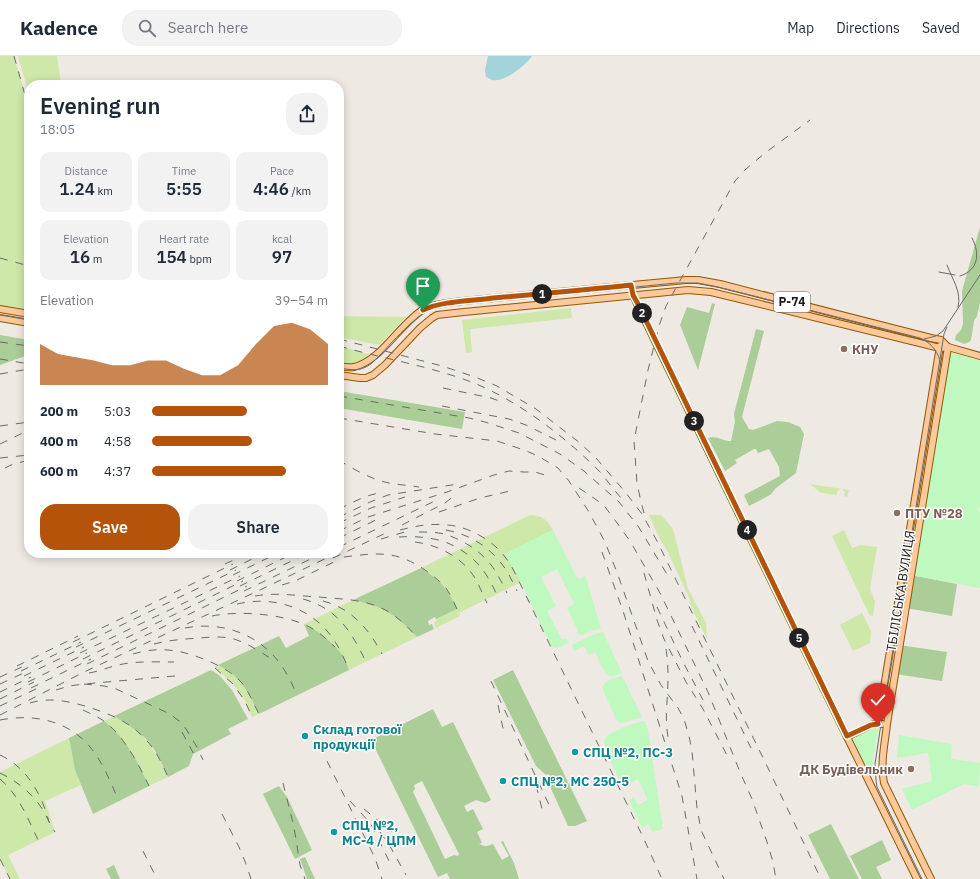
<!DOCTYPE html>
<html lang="en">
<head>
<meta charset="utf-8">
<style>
	:root { --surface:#fff; --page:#f2f2f3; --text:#1f2937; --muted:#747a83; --line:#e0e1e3; --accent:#b45309 }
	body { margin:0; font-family:"IBM Plex Sans",sans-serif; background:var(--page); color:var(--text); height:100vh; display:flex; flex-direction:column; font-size:15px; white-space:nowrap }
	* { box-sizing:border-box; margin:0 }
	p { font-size:13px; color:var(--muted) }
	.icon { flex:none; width:22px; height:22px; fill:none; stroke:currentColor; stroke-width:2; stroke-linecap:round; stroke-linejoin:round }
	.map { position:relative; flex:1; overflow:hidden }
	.sheet { position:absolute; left:24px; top:24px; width:320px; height:478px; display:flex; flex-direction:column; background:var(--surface); border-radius:16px; box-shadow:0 2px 10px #0003 }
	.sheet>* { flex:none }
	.pin { position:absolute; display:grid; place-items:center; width:34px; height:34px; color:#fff; margin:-41px -17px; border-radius:50% 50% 50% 0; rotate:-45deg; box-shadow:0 0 4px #0007 }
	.pin .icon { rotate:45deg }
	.km { position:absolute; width:20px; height:20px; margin:-10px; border-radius:50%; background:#222; color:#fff; font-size:11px; line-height:20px; text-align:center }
	.round { display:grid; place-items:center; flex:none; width:42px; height:42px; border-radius:16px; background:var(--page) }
	.summary { display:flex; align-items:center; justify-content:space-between; height:68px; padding:0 16px }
	h1 { font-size:22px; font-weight:600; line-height:30px }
	.figures { display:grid; grid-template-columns:repeat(3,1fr); gap:6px; height:68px; padding:4px 16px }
	.figures div { display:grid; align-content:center; border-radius:10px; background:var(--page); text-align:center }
	.figures b { font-size:17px; font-weight:600 }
	.figures small { font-size:11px; font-weight:400 }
	.figures p { font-size:11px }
	.chart { height:112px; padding:8px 16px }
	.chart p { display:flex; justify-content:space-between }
	.chart svg { width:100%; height:72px; margin-top:4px; fill:var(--accent); opacity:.7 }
	.action { display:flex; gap:8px; margin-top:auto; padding:8px 16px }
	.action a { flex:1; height:46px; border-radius:16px; background:var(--accent); color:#fff; font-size:16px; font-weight:600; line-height:46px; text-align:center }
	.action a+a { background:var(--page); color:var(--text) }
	ul { padding:0 16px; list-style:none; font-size:13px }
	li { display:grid; grid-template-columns:64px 48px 1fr; align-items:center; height:30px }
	li i { height:10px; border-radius:5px; background:var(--accent) }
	header { display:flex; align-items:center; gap:24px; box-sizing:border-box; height:56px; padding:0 20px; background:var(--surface); border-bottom:1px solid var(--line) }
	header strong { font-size:19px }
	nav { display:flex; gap:22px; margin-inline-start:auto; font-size:14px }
	.search { width:280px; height:36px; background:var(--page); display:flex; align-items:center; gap:10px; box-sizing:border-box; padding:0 14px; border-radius:16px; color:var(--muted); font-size:15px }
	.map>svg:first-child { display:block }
</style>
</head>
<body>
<header>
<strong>Kadence</strong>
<div class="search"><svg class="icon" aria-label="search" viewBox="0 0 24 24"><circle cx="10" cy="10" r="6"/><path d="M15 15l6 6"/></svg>Search here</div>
<nav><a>Map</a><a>Directions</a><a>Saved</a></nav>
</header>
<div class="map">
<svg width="980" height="823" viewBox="0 0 980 823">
	<rect width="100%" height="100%" fill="#eee9e2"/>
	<g fill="#cde8a8">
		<polygon points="0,0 14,0 25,39 29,49 29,258 0,253"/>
		<polygon points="18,0 57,0 61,29 29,29 29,38"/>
		<polygon points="571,252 572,262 470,273 472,296 466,297 462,264"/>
		<polygon points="339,260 406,261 379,289 339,281"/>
		<polygon points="339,290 375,300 366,306 339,310"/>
		<polygon points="810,428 849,434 847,441 844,440 845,436 842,433 840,433 837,435 837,439 821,437"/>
		<path d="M530 459C541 459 548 464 553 474L505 498 515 514 521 526 459 557 460 560 436 572 434 566 437 565 436 563 457 553C448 532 440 525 421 512Z"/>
		<polygon points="649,459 661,459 673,473 688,533 706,567 707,583 689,546 690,544 668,496 660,483"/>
		<polygon points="844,474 852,492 860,489 877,491 870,533 875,546 873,560 871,560 869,558 832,480"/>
		<path d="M353 544C383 550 396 559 417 581L349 614 343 600 304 568Z"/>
		<polygon points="862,557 871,575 870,587 853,595 840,569"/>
		<path d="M218 609C241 620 248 636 259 658L252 661 245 645 233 628 214 611Z"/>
		<path d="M114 660C143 672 155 695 168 721L149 730C139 708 124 679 104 665Z"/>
		<polygon points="69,682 75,714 81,729 45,745 55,776 8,799 20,823 10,823 0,803 0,716"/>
	</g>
	<g fill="#abcd97" fill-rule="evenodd">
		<polygon points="980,171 980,247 977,260 974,265 971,284 969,286 964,288 955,284 956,279 961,274 963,268 962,235"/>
		<polygon points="712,247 715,248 698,314 680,269 687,251 709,257"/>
		<path d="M756 273 764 275 742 361 749 373 753 374 777 365 788 366 800 371 804 378 796 417 776 432 770 439 749 450 744 439 780 420 779 411 769 393 758 397 756 393H754L735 404 737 407 725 415 708 382C716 379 723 385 731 385L735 366 734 358Z"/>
		<polygon points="0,279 29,284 29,300 25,300 0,309"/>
		<polygon points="339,335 465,356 462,373 339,352"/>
		<path d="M421 512C439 523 449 534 457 553L436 563 435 561 428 565 429 569 432 568 434 573 417 581C396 559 383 550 353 544Z"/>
		<polygon points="911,519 957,528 952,560 906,552"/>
		<path d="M304 568C317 574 334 587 343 600 346 604 347 609 349 614L259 658C248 636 241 620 218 609L279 580 286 592 309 580Z"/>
		<polygon points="899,589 947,596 942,625 895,618"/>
		<path d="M211 614 219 619 232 634 248 663 228 673 231 678 193 698 189 710 168 721C162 708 156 693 145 682 136 673 125 667 114 660Z"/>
		<polygon points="513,614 587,765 575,770 568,770 548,726 549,718 546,719 536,710 493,624"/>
		<path d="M433 653 442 671 453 666 491 744 485 747 476 744 464 750 467 756 473 753 483 773 477 776 482 787 479 788C485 791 488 790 493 788L502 804 509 800 501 786 503 785 514 807 519 823H450L447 817 438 821 371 684ZM422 725 459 798 458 800 454 799 445 803 414 738 413 736 415 733 414 729Z"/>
		<path d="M104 665C124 679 139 708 149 730L93 758 75 714 69 682Z"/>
		<polygon points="279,730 287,741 312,794 295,803 263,738"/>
		<polygon points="831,768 859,823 830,823 808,779"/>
		<polygon points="882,784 891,804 876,811 882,823 862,823 850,800"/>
		<polygon points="305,801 315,823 307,823 300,803"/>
		<polygon points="114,809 120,823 111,823 106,813"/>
	</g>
	<g fill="#bff9bf">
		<polygon points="948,291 980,300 980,449 978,455 980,456 980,532 911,519"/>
		<path d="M553 474 577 522 581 523 585 519 601 573 594 574 582 579 578 578 576 577 578 575 567 552 574 548 557 513 541 521 556 550 547 555 562 584 566 582 569 587C562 590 557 594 551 590L515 514 504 498Z"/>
		<path d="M603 576 622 617C618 618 613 621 610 620 604 619 598 601 595 596L589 599 584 590 574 595 572 589 592 579Z"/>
		<path d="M622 620 642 661 626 666 620 667 617 665 602 632C606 623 613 623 622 620Z"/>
		<path d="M645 665 648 674 663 773 652 776 649 768 642 772 629 744 634 741 638 749 648 744 638 723 623 731C619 722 601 690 605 682 608 678 614 676 618 674 628 669 634 667 645 665Z"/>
		<path d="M876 670 879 671V672C876 687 872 702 873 717L872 719H870L869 718 853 686 854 681Z"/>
		<polygon points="899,679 952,688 951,703 980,707 979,731 964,728 912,754 902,733 932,725 928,697 897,702"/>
	</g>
	<path fill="#a3d3db" d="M488 0H532C526 9 504 27 492 24 490 23 488 22 486 21L485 14Z"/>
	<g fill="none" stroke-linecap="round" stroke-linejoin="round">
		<g stroke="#6f7106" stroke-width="8">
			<polyline id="secondary" points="631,229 633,239 637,248 847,681"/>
		</g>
		<g stroke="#945702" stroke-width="8">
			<g id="primary">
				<polyline points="0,253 29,258"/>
				<polyline points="0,262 29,267"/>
				<path d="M339 310C344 311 349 312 354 311 381 305 400 267 424 253 436 247 450 247 463 245L686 224H698L720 228 931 282 941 284 948 291"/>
				<polyline points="339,319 360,322 366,322 373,319 385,309 420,272 432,262 437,259 464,256 688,234 711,236 940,292 948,291 980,300"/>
				<polyline points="878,668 940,290"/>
				<polyline points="882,668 875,668 871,669 847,681 917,823"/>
				<path d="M931 823 884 727C880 707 885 687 887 668 889 657 890 647 892 637L948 291"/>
			</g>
		</g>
		<use href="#secondary" stroke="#f9f7b6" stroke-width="5.5"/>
		<use href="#primary" stroke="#fbc99b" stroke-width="6"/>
		<g stroke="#6b6b6b" stroke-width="1">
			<path d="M947 209C952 223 962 236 958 251"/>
			<polyline points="939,216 955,219"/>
			<path d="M960 220C979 214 980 197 972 182"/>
			<polyline points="0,259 29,264"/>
			<polyline points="924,283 936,280 943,275 980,219"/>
			<path d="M339 312C352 314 361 316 372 307 387 293 413 260 432 253 442 250 453 250 463 248L676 227H698L718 231 920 282C932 287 939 297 941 309"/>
			<polyline points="922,823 877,731 876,724 875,708 881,668 939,309 944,278 947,271"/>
		</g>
		<g stroke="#6b6b6b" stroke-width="1" stroke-dasharray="8 8" stroke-linecap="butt">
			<polyline points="14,0 25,39 29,49"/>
			<polyline points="0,202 29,210"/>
			<polyline points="339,283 442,310 475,321 497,330 536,353 580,387 596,402 626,437 642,458 657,485 767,710 821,823"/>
			<polyline points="0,286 29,290"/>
			<path d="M339 290C384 303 430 310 474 327 520 346 567 382 602 418 608 426 614 434 621 442"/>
			<polyline points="0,303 29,308"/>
			<polyline points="0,318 29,313"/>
			<polyline points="443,332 491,342 505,347"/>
			<polyline points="339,340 469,362 485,366 519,377 560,398 584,415 619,446 638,470 668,520"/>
			<polyline points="442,350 509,363 526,369 556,384"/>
			<polyline points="339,362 435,378 497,385 524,394 538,400 558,412 569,425 589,456 605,486 618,519 648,605 661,629 678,652 684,663 689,680 692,695 697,752 701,774 724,823"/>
			<polyline points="0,370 29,366"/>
			<polyline points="0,388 29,374"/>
			<polyline points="0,402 29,399"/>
			<path d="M339 404C351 412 371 423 385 426 396 429 408 429 419 431"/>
			<polyline points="5,412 11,409 29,404"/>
			<polyline points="579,432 598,445 605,451 612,460 630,485 660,537 708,636 740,716 752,743 767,786 773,806 776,823"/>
			<path d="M339 453C352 447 365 439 380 437"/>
			<polyline points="439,456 480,442 510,435"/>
			<polyline points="644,457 641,446 637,427 634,385 648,314 659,270 666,250 735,125 746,113 765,97 810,64"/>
			<polyline points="339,461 370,446 388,439 458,428"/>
			<polyline points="339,467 371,452 405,441"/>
			<polyline points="402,469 445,447 454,440"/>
			<path d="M400 474C415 470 431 467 447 469 467 470 493 484 505 501 509 506 512 511 515 517L643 781 662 823"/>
			<path d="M446 474C468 478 487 489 501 507 508 515 512 525 517 535"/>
			<polyline points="339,475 368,461 447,436 494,419 509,415 524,416 535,416 548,420"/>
			<path d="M419 476C428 476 436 476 444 478 465 484 487 499 497 518 501 524 504 531 507 537"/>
			<path d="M399 481C413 480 429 481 442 485 461 491 479 505 488 522 492 528 495 535 498 541"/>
			<polyline points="339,482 380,462"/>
			<polyline points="381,483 408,475"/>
			<path d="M415 486C439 489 464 502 476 524 480 531 483 539 487 547"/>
			<polyline points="339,491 439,443"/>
			<polyline points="602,496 623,555 682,740 697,823"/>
			<path d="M344 501C376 497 394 494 422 512 431 518 439 524 446 532 452 541 456 551 460 560"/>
			<polyline points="333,502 386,477"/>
			<polyline points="225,508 249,497"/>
			<polyline points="230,514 264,497"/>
			<polyline points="644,517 657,564 664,583 686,626 703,653 730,705"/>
			<polyline points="233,519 278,497"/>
			<polyline points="237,525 294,497"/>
			<polyline points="282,529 295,525 340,503"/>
			<polyline points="240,530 308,497"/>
			<polyline points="244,535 323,497"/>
			<path d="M255 540C276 536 298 540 319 541 339 543 360 543 379 551 394 557 406 569 417 581"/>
			<path d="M303 543C338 553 351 575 366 606"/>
			<path d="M323 545C351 552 369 573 382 598"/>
			<path d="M237 548C274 539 313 552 334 584 340 593 345 604 349 614"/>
			<polyline points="657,551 683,606 703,644"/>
			<path d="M212 560C240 554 293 558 316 575 323 579 329 586 335 591"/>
			<polyline points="692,570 751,692"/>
			<path d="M185 572C216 566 249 574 272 598 283 609 291 625 297 639"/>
			<polyline points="73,586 233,508"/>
			<path d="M154 588C169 584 184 583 200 582 211 581 223 580 234 583 247 587 259 595 270 602L272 603"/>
			<polyline points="76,591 236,514"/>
			<path d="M666 593C669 611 668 629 667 646 666 658 666 670 668 681"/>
			<polyline points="80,597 240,520"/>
			<path d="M133 598C162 589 186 595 213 607 223 612 233 617 241 626 249 635 253 647 259 658"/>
			<polyline points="83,603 243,525"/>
			<polyline points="87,608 247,530"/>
			<polyline points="17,610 78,580"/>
			<polyline points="215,612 233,628 245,645 252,661"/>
			<polyline points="21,615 81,586"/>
			<path d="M89 617C101 615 111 610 123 608 140 605 158 606 174 606"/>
			<polyline points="24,620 84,591"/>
			<polyline points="0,621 24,610"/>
			<polyline points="491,625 551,753"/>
			<polyline points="28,626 87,597"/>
			<polyline points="0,628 28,615"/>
			<polyline points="84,628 104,630 114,632 170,658 183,668 197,691 203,704"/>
			<polyline points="31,632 91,603"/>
			<polyline points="56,634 69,630 84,628 175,620"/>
			<polyline points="0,636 31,621"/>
			<polyline points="0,643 34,626"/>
			<path d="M30 647C49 641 67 645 85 650 107 657 130 665 146 684 156 694 162 708 168 721"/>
			<polyline points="498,649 504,677"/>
			<polyline points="0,650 38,632"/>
			<path d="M83 654C91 658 99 661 105 666 124 680 139 709 149 730"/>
			<polyline points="0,659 84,616 260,534 337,497"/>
			<path d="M0 664C35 657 72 665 94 696 105 711 111 728 119 745"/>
			<polyline points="182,676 197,704"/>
			<path d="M0 699C27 711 42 739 49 766"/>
			<polyline points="327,705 375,802 382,823"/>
			<path d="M0 717C17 725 33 738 43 754 47 761 50 769 55 776"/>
			<path d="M0 723C19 739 28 763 38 784"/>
			<polyline points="283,727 294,771 300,809 305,823"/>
			<polyline points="536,729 543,757"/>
			<polyline points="350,745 371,768 390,807"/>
			<polyline points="364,753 392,776"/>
			<polyline points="222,758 239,791 246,808 251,823"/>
			<polyline points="380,776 391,792 406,819"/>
			<polyline points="143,795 157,823"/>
			<polyline points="0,803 10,823"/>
		</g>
	</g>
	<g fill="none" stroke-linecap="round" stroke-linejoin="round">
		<g stroke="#fff" stroke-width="8">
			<path id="route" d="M423 254C442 245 471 245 493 242 539 238 585 234 631 229L633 239 638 248 847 680 871 669 878 668"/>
		</g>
		<use href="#route" stroke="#b45309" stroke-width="5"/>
	</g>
	<g fill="#8d6e63" stroke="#fff" stroke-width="1.5">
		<circle cx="844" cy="293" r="4"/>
		<circle cx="897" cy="457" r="4"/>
		<circle cx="911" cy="713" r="4"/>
	</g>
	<g fill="#0f9aa8" stroke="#fff" stroke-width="1.5">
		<circle cx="305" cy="680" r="4"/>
		<circle cx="575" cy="696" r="4"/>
		<circle cx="503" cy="725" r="4"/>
		<circle cx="334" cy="776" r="4"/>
	</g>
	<g text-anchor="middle" stroke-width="3" stroke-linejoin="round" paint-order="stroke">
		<rect fill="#fff" stroke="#616161" stroke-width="1" x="774" y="236" width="36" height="20" rx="3"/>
		<g font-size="12" font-weight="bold" fill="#1d1d1d">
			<text x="792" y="250">Р-74</text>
		</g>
		<g font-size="13" font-weight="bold" fill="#785e54" stroke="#fff" text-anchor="start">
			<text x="852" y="298">КНУ</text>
			<text x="905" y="462">ПТУ №28</text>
			<text x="903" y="718" text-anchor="end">ДК Будівельник</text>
		</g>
		<g font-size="13" fill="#1d1d1d" stroke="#fff">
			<text transform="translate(900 535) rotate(-81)" y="5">ТБІЛІСЬКА ВУЛИЦЯ</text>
		</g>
		<g font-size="13" font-weight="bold" fill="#0d838f" stroke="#fff" text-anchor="start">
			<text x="313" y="678">Склад готової<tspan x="313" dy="15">продукції</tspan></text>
			<text x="583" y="701">СПЦ №2, ПС-3</text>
			<text x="511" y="730">СПЦ №2, МС 250-5</text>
			<text x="342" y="774">СПЦ №2,<tspan x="342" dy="15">МС-4 / ЦПМ</tspan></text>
		</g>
	</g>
</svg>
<div class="pin" style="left:423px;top:254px;background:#1e9e55"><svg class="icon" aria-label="arrive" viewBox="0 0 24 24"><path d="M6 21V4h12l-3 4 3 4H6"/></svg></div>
<div class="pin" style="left:878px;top:668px;background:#d93025"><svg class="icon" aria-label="check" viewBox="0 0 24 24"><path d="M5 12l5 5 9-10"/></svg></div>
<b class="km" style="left:542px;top:238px">1</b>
<b class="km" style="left:642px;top:257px">2</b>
<b class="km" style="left:694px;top:365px">3</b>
<b class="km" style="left:747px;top:474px">4</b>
<b class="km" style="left:799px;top:582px">5</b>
<section class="sheet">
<div class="summary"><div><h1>Evening run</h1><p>18:05</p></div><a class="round"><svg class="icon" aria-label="share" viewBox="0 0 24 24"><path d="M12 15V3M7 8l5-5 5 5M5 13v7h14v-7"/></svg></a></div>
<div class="figures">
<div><p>Distance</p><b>1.24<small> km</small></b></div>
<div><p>Time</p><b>5:55</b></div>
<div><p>Pace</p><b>4:46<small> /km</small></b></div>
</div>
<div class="figures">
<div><p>Elevation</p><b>16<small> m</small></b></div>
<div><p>Heart rate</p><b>154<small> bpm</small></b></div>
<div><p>kcal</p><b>97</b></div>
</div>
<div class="chart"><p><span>Elevation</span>39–54 m</p>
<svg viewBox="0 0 160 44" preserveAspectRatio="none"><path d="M0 44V19L10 25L20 27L30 29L40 32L50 32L60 29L70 29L80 34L90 38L100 38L110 32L120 19L130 8L140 6L150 10L160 19V44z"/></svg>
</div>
<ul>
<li><b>200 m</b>5:03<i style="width:54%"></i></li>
<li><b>400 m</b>4:58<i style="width:57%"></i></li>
<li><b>600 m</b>4:37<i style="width:76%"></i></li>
</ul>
<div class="action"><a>Save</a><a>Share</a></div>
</section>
</div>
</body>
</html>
